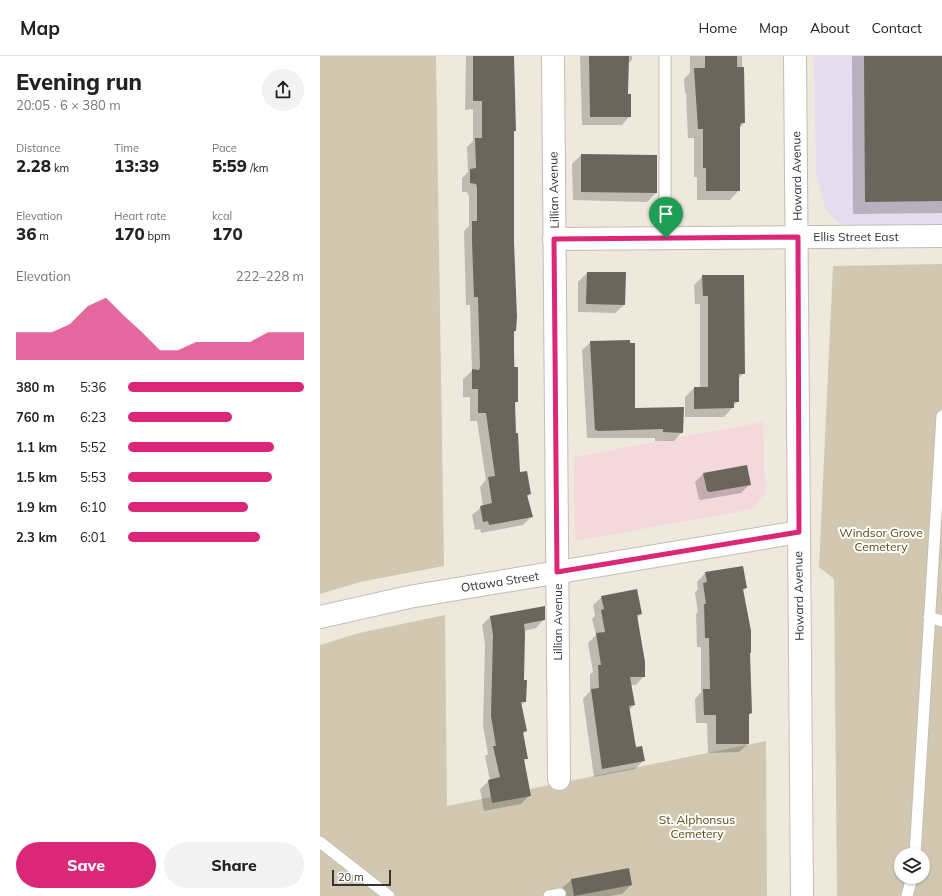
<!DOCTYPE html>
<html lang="en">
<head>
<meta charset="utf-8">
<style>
	:root { --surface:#fff; --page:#f2f2f2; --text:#222; --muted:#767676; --line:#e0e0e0; --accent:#db2777 }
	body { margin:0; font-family:Mulish,sans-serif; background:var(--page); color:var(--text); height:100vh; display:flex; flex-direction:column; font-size:15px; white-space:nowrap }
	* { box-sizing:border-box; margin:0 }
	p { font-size:13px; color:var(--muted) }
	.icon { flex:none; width:22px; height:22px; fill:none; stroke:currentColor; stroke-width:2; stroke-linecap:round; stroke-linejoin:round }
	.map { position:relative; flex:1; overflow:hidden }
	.side { display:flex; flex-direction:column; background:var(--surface); width:320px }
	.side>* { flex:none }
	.tools { position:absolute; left:574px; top:792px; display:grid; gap:8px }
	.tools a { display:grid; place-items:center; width:36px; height:36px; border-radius:50%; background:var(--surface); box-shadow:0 1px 3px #0004; font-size:20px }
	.scale { position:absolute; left:12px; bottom:10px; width:59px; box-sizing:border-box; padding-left:4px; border:2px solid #363430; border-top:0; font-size:11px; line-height:14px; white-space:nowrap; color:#363430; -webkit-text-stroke:3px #fff; paint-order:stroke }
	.pin { position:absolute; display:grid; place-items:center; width:34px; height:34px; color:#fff; margin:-41px -17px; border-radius:50% 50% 50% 0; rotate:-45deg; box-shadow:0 0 4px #0007 }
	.pin .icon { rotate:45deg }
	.round { display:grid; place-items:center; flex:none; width:42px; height:42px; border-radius:21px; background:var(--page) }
	.head { display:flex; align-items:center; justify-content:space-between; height:68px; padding:0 16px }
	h1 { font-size:22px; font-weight:800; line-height:30px }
	.figures { display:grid; grid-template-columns:repeat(3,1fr); gap:6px; height:68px; padding:4px 16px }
	.figures div { display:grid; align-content:center }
	.figures b { font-size:17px; font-weight:800 }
	.figures small { font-size:11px; font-weight:400 }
	.figures p { font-size:11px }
	.chart { height:112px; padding:8px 16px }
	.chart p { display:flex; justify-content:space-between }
	.chart svg { width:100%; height:72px; margin-top:4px; fill:var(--accent); opacity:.7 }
	.cta { display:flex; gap:8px; margin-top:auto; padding:8px 16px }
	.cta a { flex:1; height:46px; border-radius:24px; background:var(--accent); color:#fff; font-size:16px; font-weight:800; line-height:46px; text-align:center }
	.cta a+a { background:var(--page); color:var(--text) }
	ul { padding:0 16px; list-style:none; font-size:13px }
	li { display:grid; grid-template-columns:64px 48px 1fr; align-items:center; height:30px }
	li i { height:10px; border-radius:5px; background:var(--accent) }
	header { display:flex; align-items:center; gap:24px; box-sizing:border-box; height:56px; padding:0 20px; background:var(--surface); border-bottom:1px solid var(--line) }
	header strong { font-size:19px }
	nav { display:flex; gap:22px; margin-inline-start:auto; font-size:14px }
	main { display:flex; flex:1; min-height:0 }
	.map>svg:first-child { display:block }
</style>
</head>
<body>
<header>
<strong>Map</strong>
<nav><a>Home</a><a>Map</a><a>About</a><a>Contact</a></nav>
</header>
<main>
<section class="side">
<div class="head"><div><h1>Evening run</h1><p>20:05 · 6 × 380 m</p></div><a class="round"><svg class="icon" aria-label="share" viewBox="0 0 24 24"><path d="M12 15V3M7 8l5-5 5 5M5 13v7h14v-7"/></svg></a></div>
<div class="figures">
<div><p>Distance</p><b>2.28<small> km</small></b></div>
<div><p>Time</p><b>13:39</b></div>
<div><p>Pace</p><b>5:59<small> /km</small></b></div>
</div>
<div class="figures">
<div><p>Elevation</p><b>36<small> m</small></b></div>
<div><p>Heart rate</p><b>170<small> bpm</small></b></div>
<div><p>kcal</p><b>170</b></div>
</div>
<div class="chart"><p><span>Elevation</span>222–228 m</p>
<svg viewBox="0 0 160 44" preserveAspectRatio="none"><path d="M0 44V27L10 27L20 27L30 22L40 11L50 6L60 17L70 27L80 38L90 38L100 33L110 33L120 33L130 33L140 27L150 27L160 27V44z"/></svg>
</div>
<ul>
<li><b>380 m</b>5:36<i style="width:100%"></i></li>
<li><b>760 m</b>6:23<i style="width:59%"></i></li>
<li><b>1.1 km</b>5:52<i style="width:83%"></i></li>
<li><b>1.5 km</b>5:53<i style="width:82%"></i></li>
<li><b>1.9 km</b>6:10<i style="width:68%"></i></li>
<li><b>2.3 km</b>6:01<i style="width:75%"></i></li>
</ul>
<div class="cta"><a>Save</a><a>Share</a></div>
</section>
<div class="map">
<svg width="622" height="840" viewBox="0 0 622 840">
	<rect width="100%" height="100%" fill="#efe9dd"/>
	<polygon fill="#f3d8dc" points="443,366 445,437 433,453 255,485 254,401"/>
	<polygon fill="#e6dbef" points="494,0 622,0 622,171 544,172 520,167 506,154 496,117"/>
	<g fill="#d2c8b2" fill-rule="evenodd">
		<polygon points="0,0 116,0 124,510 40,526 0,538"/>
		<path d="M622 208V840H517L514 523 499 511 513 210ZM581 799H603V821H581Z"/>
		<polygon points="125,559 127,750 446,685 447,840 0,840 0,589 39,577"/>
	</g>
	<g fill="#0003">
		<polygon points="146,0 194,0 193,186 195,275 193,278 197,345 194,348 195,378 199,417 210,438 207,441 211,461 203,469 161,477 160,473 155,474 152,459 163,450 160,431 166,424 157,365 150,365 150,341 143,341 143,323 152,315 150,249 146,249 144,175 149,170 149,140 147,136 142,136 142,122 148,116 147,91 153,85 153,53 145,54"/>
		<polygon points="260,0 312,0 312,4 308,8 307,39 310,60 302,69 262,69"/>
		<polygon points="370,0 422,0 424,67 419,72 419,134 410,144 377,144 377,121 374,121 374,82 368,82 366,37 365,37 364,23 370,17"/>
		<polygon points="532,0 622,0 622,157 533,158"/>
		<polygon points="261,99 336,100 336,137 327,146 253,144 252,108"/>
		<polygon points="267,217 304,249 295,257 258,256 258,226"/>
		<polygon points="383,220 424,317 418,323 418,345 404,361 365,361 365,341 374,332 380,332 380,248 375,248 374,229"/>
		<polygon points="271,286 314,352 362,376 354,385 335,385 335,382 267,382 262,294"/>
		<polygon points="383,418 430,428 421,437 381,444 379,443 375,426"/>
		<polygon points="422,511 426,532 422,535 429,598 431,657 428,660 428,688 419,696 388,697 387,667 376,667 375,643 381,636 381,591 377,591 376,558 378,556 375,537 378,533 377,526 385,517"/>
		<polygon points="282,541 321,558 316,563 324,620 316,629 311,629 314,649 308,655 315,693 324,704 315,713 274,721 263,643 270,635 270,618 273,616 268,587 276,579 272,563 275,560 273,549"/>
		<polygon points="170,561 224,563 216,572 204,575 203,625 205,645 201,650 206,675 203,678 207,702 203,706 210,739 201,748 164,755 160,733 170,724 165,700 168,698 163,669 165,588 162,569"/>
		<polygon points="308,813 311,829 302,838 290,840 244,840 242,832 251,824"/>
	</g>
	<g fill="#6b665c">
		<polygon points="153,0 194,0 196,75 194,75 194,186 197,261 196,275 194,275 194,311 198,311 198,346 195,346 196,377 198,377 200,416 207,415 211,438 207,439 213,461 169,469 168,465 163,466 160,450 172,447 168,421 175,420 166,357 158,357 158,333 152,333 152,313 159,314 160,311 158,241 154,241 152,186 152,165 157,165 157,131 156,128 150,127 150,113 156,112 155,82 162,82 162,45 153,45"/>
		<polygon points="269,0 309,0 308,38 311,38 311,61 270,61"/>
		<polygon points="385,0 417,0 417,11 424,11 425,67 421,67 420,71 420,135 386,135 386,112 383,112 383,73 378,73 374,12 385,12"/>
		<polygon points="544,0 622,0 622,145 545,146"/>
		<polygon points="261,98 337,99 337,137 261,136"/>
		<polygon points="267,216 306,216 305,249 266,248"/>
		<polygon points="382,219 424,219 425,318 419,318 419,346 414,346 414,352 374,353 374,331 388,331 388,240 383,240"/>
		<polygon points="310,284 310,287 315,287 315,352 364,351 363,377 343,376 343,373 279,375 275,374 270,285"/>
		<polygon points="427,409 431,429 390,436 387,435 383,417"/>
		<polygon points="423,510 427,532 423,533 431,575 431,597 430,597 432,657 429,658 429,688 396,688 396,659 384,659 383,633 390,633 389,582 385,582 384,548 386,548 383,527 387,526 385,516"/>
		<polygon points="317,533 322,558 317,559 325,606 325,621 310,621 315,649 309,650 316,691 322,690 325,705 282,713 271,633 279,632 278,609 281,609 276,577 285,576 281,554 284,553 281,540"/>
		<polygon points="225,550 225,564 204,568 205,577 204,624 207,624 206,646 201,646 207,675 203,676 208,703 204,703 211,740 172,747 168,724 180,721 173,690 176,690 171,660 173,579 170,560"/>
		<polygon points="309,812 312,829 254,840 251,823"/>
	</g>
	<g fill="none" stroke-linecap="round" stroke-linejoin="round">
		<g stroke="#c3beb2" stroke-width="13">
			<g id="service">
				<polyline points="345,0 345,182"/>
				<polyline points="609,561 622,565"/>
				<polyline points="0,786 69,840"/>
				<polyline points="595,799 622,360"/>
				<polyline points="229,840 240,838"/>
				<polyline points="587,840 592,821"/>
			</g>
		</g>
		<g stroke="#c3beb2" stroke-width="24">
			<g id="minor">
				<polyline points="233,0 239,723"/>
				<polyline points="234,183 622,180"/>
			</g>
		</g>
		<g stroke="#c3beb2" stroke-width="24">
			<polyline id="tertiary" points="0,561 89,541 479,476"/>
		</g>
		<g stroke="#c3beb2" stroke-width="24">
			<polyline id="secondary" points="475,0 482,840"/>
		</g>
		<use href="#service" stroke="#fff" stroke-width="11"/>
		<use href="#minor" stroke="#fff" stroke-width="22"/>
		<use href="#tertiary" stroke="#fff" stroke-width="22"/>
		<use href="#secondary" stroke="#fff" stroke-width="22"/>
	</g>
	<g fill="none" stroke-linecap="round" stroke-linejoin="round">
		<g stroke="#fff" stroke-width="8">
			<polygon id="route" points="478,181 479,476 237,516 234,183"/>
		</g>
		<use href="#route" stroke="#db2777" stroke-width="5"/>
	</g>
	<g text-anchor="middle" stroke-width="4" stroke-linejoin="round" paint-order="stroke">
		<g font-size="12" fill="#363430" stroke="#fff">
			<text transform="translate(477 120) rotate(-91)" y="4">Howard Avenue</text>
			<text transform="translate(234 134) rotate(-91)" y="4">Lillian Avenue</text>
			<text x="536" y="185">Ellis Street East</text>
			<text transform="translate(180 526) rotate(-9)" y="4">Ottawa Street</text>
			<text transform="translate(479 540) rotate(-91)" y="4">Howard Avenue</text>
			<text transform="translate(238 566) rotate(-90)" y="4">Lillian Avenue</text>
		</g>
		<g font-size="12" fill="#604b14" stroke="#fff">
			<text x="561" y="481">Windsor Grove<tspan x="561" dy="14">Cemetery</tspan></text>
			<text x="377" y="768">St. Alphonsus<tspan x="377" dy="14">Cemetery</tspan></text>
		</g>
	</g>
</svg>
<div class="tools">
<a><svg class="icon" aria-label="layers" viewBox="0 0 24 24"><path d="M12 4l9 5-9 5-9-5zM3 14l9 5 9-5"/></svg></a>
</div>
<div class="scale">20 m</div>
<div class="pin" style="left:346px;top:182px;background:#1e9e55"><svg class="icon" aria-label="arrive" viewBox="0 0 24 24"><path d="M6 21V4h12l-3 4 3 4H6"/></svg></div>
</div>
</main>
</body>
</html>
